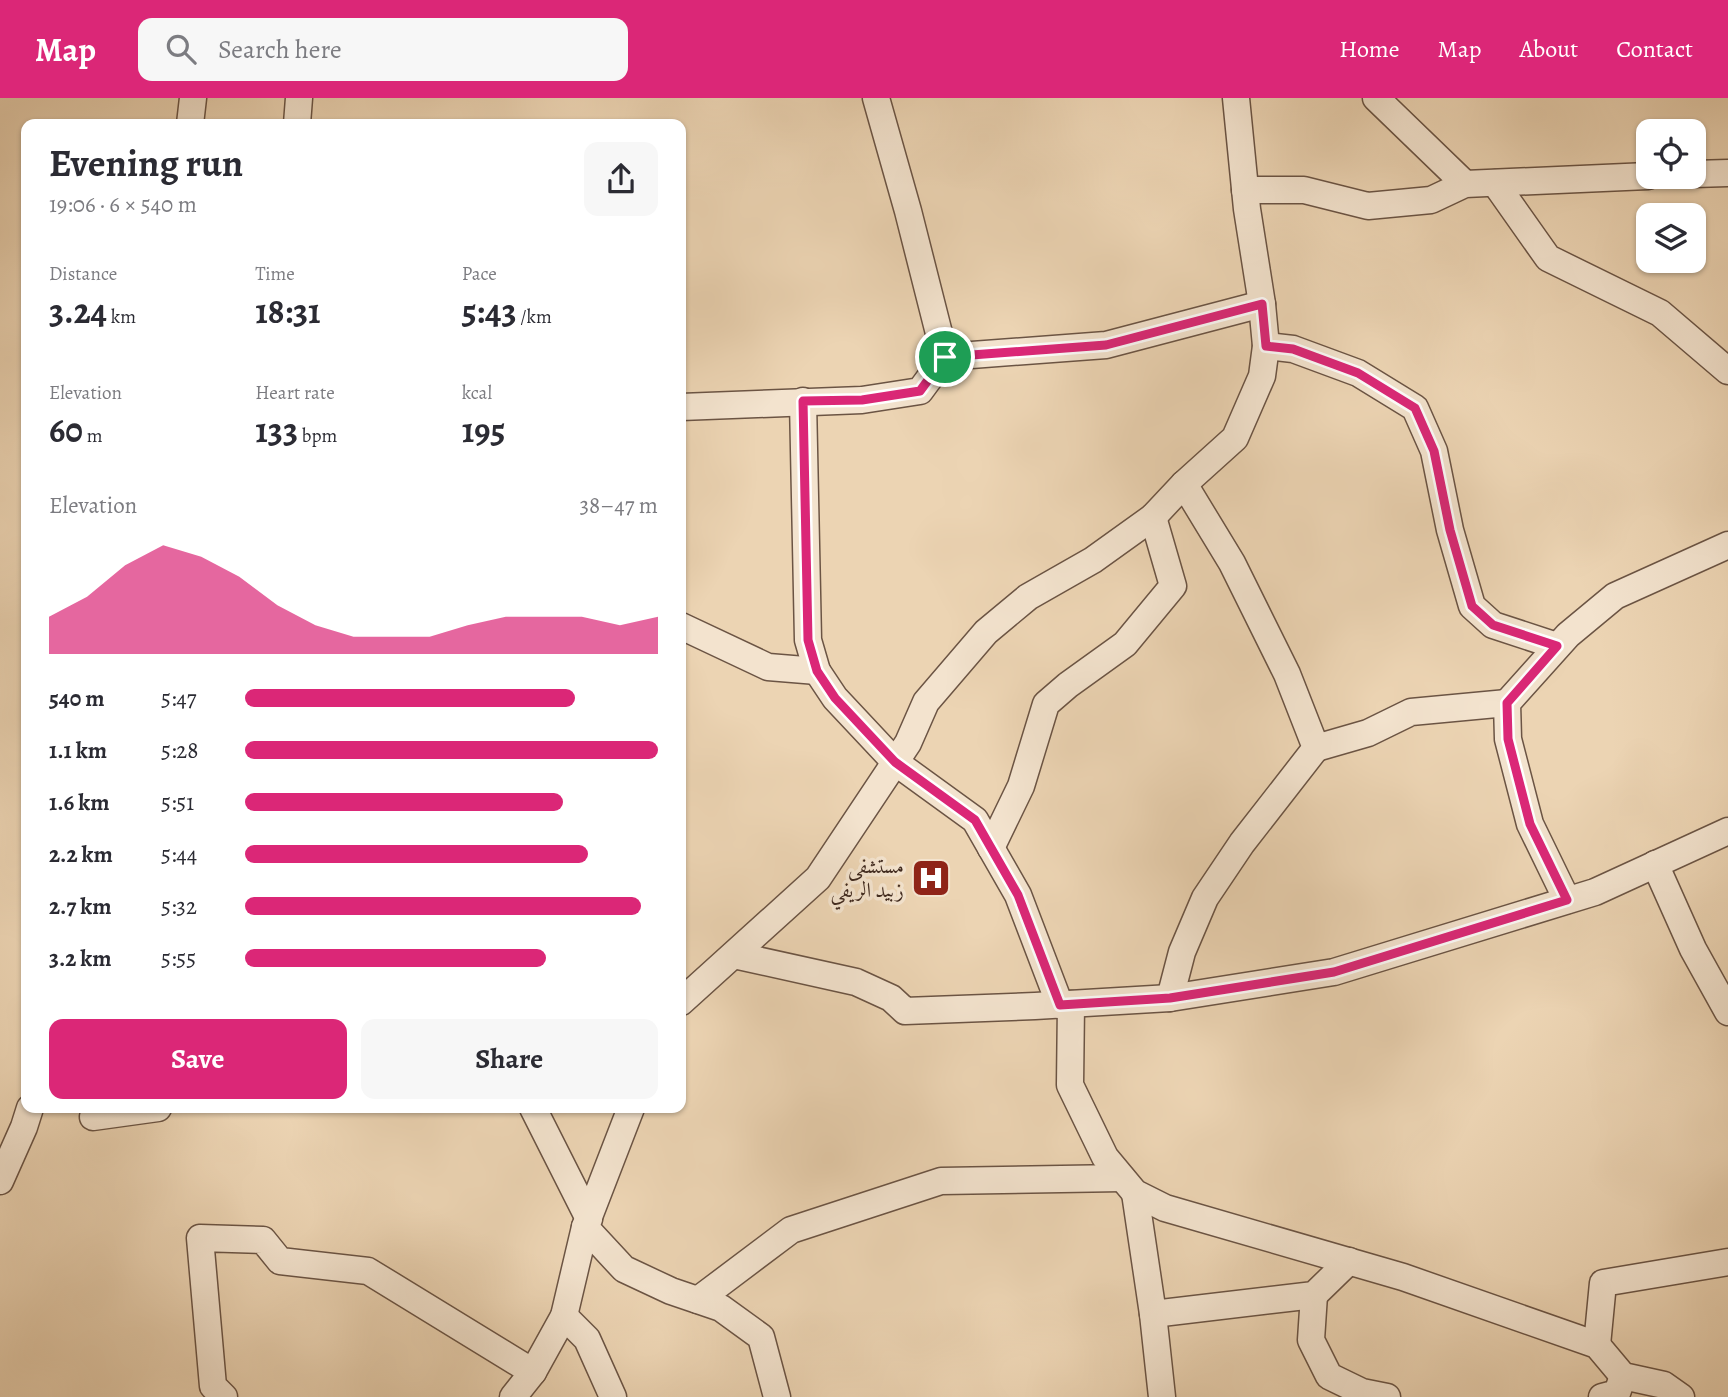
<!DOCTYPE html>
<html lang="en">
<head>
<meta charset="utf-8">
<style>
	:root { --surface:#fff; --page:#f7f7f7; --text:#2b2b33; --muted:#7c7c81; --accent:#db2777 }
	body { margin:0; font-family:Alegreya,Amiri,serif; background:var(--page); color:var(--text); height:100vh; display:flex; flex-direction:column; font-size:26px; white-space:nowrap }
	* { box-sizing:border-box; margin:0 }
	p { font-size:23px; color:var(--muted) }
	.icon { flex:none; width:38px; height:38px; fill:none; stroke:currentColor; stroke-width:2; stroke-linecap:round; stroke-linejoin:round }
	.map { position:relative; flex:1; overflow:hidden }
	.panel { position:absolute; left:21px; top:21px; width:665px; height:994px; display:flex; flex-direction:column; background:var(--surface); border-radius:14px; box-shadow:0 2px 5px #0004 }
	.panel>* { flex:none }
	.controls { position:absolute; left:1636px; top:21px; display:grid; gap:14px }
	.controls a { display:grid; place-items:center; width:70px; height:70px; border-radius:14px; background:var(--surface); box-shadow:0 2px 5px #0004; font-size:35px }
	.pin { position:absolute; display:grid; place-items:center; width:60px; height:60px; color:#fff; margin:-30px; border:4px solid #fff; border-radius:50%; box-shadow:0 2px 7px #0007 }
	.round { display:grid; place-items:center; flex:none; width:74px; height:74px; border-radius:14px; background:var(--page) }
	.head { display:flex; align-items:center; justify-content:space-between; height:119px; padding:0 28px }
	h1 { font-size:38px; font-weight:600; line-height:52px }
	.figures { display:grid; grid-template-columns:repeat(3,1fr); gap:10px; height:119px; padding:7px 28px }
	.figures div { display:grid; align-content:center }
	.figures b { font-size:35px; font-weight:600 }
	.figures small { font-size:19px; font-weight:400 }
	.figures p { font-size:19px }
	.chart { height:196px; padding:14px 28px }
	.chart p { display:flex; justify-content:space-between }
	.chart svg { width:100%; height:126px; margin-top:7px; fill:var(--accent); opacity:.7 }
	.primary-button { display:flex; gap:14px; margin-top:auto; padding:14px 28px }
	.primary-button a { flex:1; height:80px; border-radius:14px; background:var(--accent); color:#fff; font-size:28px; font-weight:600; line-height:80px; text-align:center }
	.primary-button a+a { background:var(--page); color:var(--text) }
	ul { padding:0 28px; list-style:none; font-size:23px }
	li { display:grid; grid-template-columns:112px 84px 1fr; align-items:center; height:52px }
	li i { height:18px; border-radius:9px; background:var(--accent) }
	header { display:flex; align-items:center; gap:42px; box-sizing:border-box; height:98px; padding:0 35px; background:var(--accent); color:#fff }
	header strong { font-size:33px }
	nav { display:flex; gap:38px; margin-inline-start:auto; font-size:24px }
	.search { width:490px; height:63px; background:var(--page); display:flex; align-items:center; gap:18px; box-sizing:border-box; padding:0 24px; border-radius:14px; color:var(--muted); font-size:26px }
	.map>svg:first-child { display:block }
</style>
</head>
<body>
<header>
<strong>Map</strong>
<div class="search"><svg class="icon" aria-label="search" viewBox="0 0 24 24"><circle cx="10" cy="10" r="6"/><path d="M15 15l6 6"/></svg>Search here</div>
<nav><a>Home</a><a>Map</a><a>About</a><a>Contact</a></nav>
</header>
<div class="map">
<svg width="1728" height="1299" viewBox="0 0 1728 1299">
	<rect width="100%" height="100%" fill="#ecd4b3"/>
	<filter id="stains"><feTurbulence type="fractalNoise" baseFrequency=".00286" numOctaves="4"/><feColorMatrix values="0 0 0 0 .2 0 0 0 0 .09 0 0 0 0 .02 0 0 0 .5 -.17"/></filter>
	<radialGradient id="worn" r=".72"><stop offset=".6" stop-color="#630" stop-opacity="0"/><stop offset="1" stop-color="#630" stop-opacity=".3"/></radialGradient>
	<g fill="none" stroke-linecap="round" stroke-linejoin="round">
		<g stroke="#6b5444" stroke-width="29">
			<g id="street">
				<polyline points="876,0 908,113 945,259 1106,247 1262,206"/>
				<polyline points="1376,0 1465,86"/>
				<polyline points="190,26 193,0"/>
				<polyline points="297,26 299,0"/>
				<polyline points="1694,76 1728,75"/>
				<polyline points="1495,85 1548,160 1660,215 1728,273"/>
				<polyline points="1245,92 1304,92 1368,108 1431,102 1465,86 1648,78"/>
				<polyline points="1266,248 1293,251 1358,275 1415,310 1434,353 1450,432 1472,508 1493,527 1557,548"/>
				<polyline points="803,303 808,542 817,573 835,600 895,664 975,722 1018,797 1060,907"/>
				<polyline points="681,309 862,302 920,293 945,259"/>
				<polyline points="681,528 768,569 817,573"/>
				<polyline points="1316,650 1368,635 1411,614 1507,605"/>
				<polyline points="991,750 1021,688 1046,606 1068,587 1125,546 1173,488 1153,419"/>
				<polyline points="1655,766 1693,851 1728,914"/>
				<polyline points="1567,802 1530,726 1508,641 1507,605 1568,537 1615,498 1728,447"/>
				<polyline points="734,857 856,884 891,900 905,913 1035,908 1170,900 1334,874 1595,794 1728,733"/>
				<polyline points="1170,900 1182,854 1205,800 1242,745 1316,650 1287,576 1232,465 1184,386"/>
				<polyline points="681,904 818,780 908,645 926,604 986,534 1028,499 1093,462 1153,419 1184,386 1235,340 1262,278 1266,248 1262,206 1247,111 1236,0"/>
				<polyline points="1071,906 1070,987 1105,1059 1135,1095 1165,1110 1403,1179 1597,1247 1623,1278 1664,1287 1681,1299"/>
				<polyline points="533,1010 589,1121"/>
				<polyline points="93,1019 158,1010"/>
				<polyline points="0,1083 24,1029 30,1010"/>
				<polyline points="1135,1095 1153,1216 1162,1299"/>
				<polyline points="585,1129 624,1171 671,1193 721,1210 761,1239 777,1299"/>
				<polyline points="1314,1197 1311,1242 1329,1278 1362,1294 1387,1299"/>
				<polyline points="698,1202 791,1132 941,1083 1122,1080"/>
				<polyline points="1153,1216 1314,1197 1349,1163"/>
				<polyline points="564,1218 587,1241 613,1299"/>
				<polyline points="1597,1247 1603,1185 1728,1164"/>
				<polyline points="224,1299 213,1288 200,1140 263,1142 280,1163 368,1173 533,1274"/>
				<polyline points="513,1299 533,1274 564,1218 585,1129 631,1010"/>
				<polyline points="1602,1299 1617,1295 1623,1278"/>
			</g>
		</g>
		<use href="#street" stroke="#f3e3ce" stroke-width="26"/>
	</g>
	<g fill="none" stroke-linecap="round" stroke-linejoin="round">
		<g stroke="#fff" stroke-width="14">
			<polygon id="route" points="1262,206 1266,248 1293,251 1358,275 1415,310 1434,353 1450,432 1472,508 1493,527 1557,548 1507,605 1508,641 1530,726 1567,802 1334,874 1170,900 1060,907 1018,797 975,722 895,664 835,600 817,573 808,542 803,303 862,302 920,293 945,259 1106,247"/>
		</g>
		<use href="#route" stroke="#db2777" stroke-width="9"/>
	</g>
	<defs>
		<g id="hospital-square" transform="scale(2.0125)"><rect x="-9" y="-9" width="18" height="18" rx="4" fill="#8f2418" stroke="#f3e3ce"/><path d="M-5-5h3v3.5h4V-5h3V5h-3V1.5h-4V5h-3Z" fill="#fff"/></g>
	</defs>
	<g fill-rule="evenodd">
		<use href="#hospital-square" x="931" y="780"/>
	</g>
	<g text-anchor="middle" stroke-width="7" stroke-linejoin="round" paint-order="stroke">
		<g font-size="21" fill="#402a1f" stroke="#f3e3ce" text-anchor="end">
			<text x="904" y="775">مستشفى<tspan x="904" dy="24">زبيد الريفي</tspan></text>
		</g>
	</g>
	<rect width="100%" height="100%" filter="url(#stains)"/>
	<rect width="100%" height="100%" fill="url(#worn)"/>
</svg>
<div class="controls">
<a><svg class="icon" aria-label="locate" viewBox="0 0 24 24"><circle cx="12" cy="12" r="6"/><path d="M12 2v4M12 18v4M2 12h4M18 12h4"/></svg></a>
<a><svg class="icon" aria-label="layers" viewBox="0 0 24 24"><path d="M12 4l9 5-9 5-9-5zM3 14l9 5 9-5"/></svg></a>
</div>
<div class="pin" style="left:945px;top:259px;background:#1e9e55"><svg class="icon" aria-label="arrive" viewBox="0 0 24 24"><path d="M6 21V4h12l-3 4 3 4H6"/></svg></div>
<section class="panel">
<div class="head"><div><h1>Evening run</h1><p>19:06 · 6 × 540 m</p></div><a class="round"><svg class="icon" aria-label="share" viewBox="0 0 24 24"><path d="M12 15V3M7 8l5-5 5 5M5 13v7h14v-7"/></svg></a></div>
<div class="figures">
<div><p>Distance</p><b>3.24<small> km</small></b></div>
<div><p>Time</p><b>18:31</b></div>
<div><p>Pace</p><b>5:43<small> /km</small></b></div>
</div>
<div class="figures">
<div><p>Elevation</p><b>60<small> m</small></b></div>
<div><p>Heart rate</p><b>133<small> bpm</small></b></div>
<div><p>kcal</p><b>195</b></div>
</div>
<div class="chart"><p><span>Elevation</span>38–47 m</p>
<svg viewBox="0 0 160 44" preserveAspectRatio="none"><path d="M0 44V31L10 24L20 13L30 6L40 10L50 17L60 27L70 34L80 38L90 38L100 38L110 34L120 31L130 31L140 31L150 34L160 31V44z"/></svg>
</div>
<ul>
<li><b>540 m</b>5:47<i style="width:80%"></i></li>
<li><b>1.1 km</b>5:28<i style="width:100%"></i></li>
<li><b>1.6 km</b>5:51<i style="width:77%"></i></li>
<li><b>2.2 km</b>5:44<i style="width:83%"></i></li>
<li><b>2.7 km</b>5:32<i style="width:96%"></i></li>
<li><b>3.2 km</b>5:55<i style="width:73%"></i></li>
</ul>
<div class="primary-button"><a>Save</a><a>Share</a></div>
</section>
</div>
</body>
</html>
